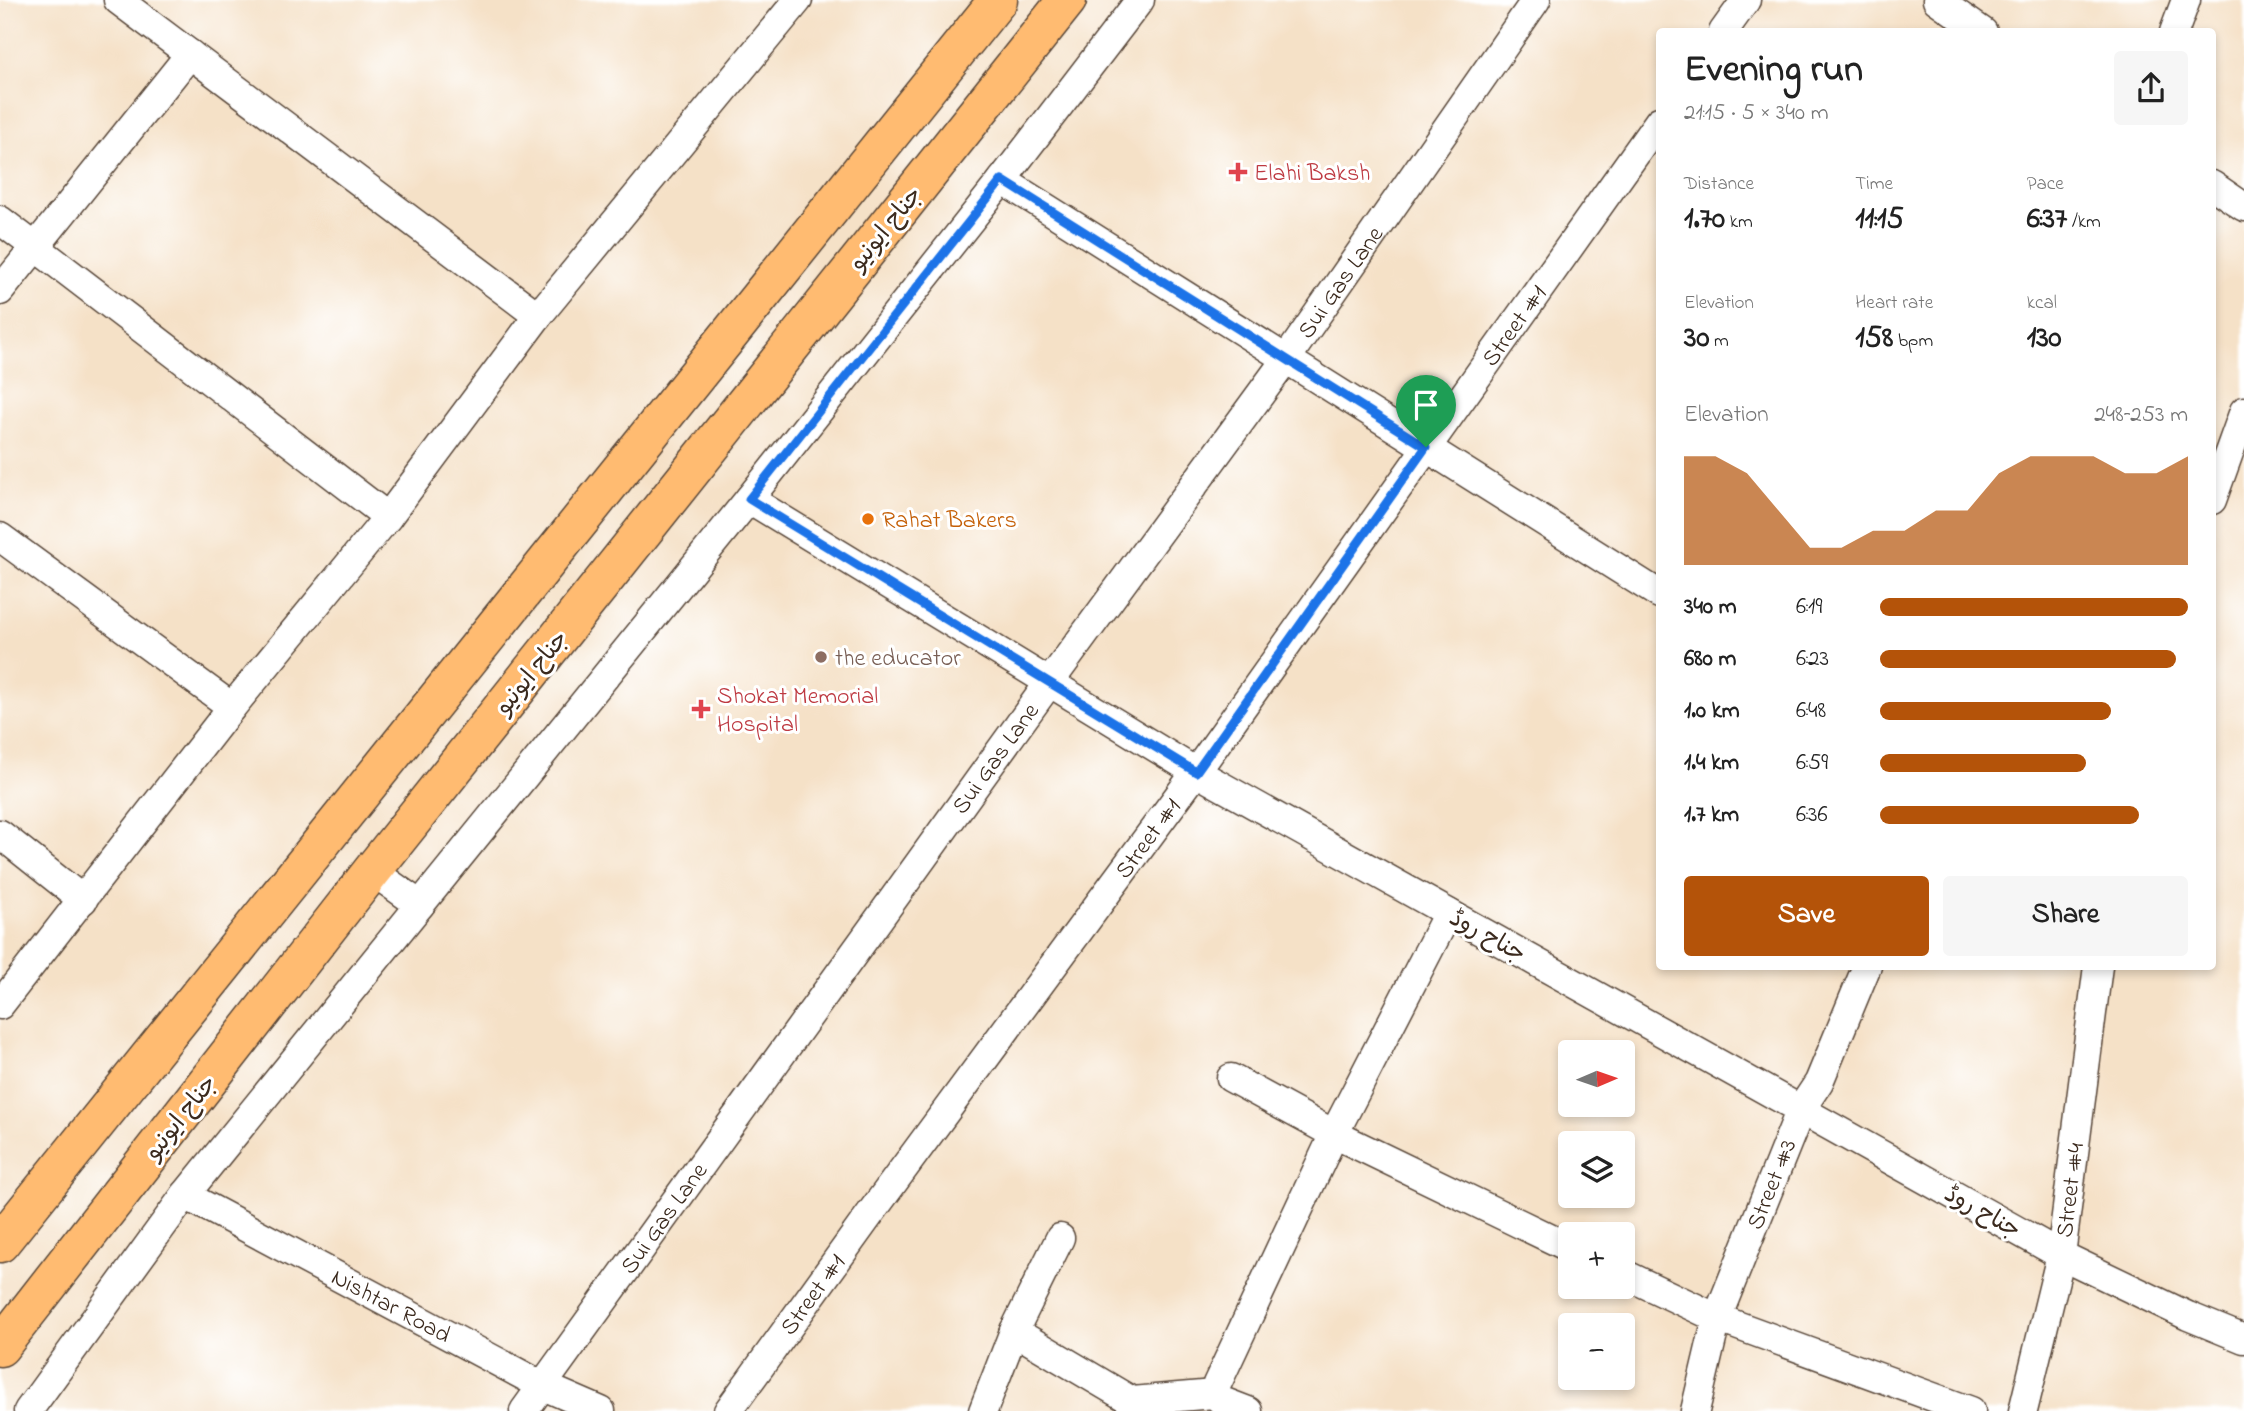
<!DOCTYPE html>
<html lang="en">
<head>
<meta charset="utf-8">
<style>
	:root { --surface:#fff; --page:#f6f6f6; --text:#222; --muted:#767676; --accent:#b45309 }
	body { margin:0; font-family:"Indie Flower","Playpen Sans Arabic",sans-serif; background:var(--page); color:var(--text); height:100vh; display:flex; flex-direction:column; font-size:26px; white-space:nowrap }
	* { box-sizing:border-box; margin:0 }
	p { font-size:23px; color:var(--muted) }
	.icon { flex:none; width:38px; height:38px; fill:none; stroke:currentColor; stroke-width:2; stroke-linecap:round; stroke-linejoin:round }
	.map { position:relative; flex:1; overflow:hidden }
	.panel { position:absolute; left:1656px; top:28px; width:560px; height:942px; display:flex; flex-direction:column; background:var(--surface); border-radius:7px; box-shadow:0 4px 10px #0003 }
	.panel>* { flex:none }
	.needle { width:46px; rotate:88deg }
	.fabs { position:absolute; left:1558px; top:1040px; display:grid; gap:14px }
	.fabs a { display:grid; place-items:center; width:77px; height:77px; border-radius:7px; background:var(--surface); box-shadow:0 4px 10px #0003; font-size:35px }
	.pin { position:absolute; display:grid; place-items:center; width:60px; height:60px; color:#fff; margin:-72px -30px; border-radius:50% 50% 50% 0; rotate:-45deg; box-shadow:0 0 7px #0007 }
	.pin .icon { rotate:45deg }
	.round { display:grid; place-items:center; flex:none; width:74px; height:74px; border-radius:7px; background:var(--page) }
	.overview { display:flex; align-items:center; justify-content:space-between; height:119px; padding:0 28px }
	h1 { font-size:38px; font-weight:700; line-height:52px }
	.metrics { display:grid; grid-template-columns:repeat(3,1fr); gap:10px; height:119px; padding:7px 28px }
	.metrics div { display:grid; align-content:center }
	.metrics b { font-size:30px; font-weight:700 }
	.metrics small { font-size:19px; font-weight:400 }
	.metrics p { font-size:19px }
	.chart { height:196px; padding:14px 28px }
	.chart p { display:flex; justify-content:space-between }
	.chart svg { width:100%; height:126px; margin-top:7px; fill:var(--accent); opacity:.7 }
	.primary-button { display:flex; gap:14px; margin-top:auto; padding:14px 28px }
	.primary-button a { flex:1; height:80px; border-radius:7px; background:var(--accent); color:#fff; font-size:28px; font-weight:700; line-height:80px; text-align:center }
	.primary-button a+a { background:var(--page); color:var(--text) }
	ul { padding:0 28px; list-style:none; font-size:23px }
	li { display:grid; grid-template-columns:112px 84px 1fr; align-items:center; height:52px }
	li i { height:18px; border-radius:9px; background:var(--accent) }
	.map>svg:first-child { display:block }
</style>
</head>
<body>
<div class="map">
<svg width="2244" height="1411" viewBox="0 0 2244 1411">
	<rect width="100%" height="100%" fill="#fff"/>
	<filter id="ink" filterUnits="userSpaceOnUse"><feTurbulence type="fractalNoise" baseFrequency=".0143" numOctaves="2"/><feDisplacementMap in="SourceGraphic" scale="14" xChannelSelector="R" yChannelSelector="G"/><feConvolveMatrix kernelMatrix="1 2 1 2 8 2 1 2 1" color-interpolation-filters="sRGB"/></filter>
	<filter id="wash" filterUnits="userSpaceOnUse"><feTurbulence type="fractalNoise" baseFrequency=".00686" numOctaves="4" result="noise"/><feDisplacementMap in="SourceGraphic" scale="28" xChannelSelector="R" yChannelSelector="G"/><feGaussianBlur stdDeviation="1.57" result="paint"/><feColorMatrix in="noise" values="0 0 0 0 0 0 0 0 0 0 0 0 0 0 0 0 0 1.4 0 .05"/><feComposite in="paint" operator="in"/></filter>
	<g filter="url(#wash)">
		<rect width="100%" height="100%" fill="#f5e1c7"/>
	</g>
	<g filter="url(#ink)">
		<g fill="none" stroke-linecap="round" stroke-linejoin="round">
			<g stroke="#574537" stroke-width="31">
				<g id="street">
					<polyline points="118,0 538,316"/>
					<polyline points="1937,0 1983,32"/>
					<polyline points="1723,32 1746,0"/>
					<polyline points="2174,32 2186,0"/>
					<polyline points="1002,180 1659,594"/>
					<polyline points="2212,185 2244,207"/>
					<polyline points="0,220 388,517"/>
					<polyline points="0,291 190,54"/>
					<polyline points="749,499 1196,772 2061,1255 2188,1316 2244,1339"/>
					<polyline points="2212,500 2244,411"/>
					<polyline points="0,537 232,707"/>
					<polyline points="0,834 83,900"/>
					<polyline points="372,871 420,905"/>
					<polyline points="0,1005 232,707 388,517 538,316 798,0"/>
					<polyline points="1231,1078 1334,1134 1570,1248"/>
					<path id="s1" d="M185 1195 541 1385 601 1411"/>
					<polyline points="1060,1238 1014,1331 1132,1401 1214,1394 1222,1401 1248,1411"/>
					<polyline points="1622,1273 1717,1318 1971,1411"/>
					<polyline points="1214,1394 1217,1384 1334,1134 1448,913"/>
					<polyline points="28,1411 185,1195 749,499 1002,180 1140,0"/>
					<path id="s2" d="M524 1411 1049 683 1287 358 1536 0"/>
					<path id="s3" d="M728 1411 873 1210 1196 772 1659 121"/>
					<polyline points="983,1411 1014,1331"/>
					<path id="s4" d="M1695 1411 1717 1318 1801 1109 1819 1082 1867 966"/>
					<path id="s5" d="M2023 1411 2061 1255 2098 966"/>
				</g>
			</g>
			<g stroke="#574537" stroke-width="41">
				<g id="primary">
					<polyline points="0,1243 998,0"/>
					<polyline points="0,1347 372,871 1067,0"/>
				</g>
			</g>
			<use href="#street" stroke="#fff" stroke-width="28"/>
			<use href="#primary" stroke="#ffbb71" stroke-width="38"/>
		</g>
	</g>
	<g fill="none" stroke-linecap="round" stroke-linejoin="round" filter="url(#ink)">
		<g stroke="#fff" stroke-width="14">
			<polygon id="route" points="1002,180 1426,447 1196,772 749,499"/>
		</g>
		<use href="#route" stroke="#1a73e8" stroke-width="9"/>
	</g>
	<g fill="#e0444e" stroke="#fff" stroke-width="2.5">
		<path d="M1234.5 161.5h7v7h7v7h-7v7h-7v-7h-7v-7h7z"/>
		<path d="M697.5 698.5h7v7h7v7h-7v7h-7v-7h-7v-7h7z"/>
	</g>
	<circle fill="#e8710a" stroke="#fff" stroke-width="2.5" cx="868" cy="519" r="7"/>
	<circle fill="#8d6e63" stroke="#fff" stroke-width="2.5" cx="821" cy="657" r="7"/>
	<g text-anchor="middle" stroke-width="6" stroke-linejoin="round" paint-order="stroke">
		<g font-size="24" fill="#be3a42" stroke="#fff" text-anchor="start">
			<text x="1254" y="180">Elahi Baksh</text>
			<text x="717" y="703">Shokat Memorial<tspan x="717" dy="28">Hospital</tspan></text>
		</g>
		<g font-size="24" fill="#3b2a1e" stroke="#fff">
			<text transform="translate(885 228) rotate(-51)" y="8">جناح ایونیو</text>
			<text dy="8" stroke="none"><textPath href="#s2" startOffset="1393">Sui Gas Lane</textPath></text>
			<text dy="8" stroke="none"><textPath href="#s3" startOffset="1340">Street #1</textPath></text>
			<text transform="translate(531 672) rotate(-51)" y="8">جناح ایونیو</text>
			<text dy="8" stroke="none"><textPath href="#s2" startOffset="805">Sui Gas Lane</textPath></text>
			<text dy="8" stroke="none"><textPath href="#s3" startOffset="710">Street #1</textPath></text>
			<text transform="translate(1488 935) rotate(29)" y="8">جناح روڈ</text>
			<text transform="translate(180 1117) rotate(-52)" y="8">جناح ایونیو</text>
			<text dy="8" stroke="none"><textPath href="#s4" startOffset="240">Street #3</textPath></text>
			<text dy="8" stroke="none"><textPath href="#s5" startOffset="226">Street #4</textPath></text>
			<text transform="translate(1983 1211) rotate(29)" y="8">جناح روڈ</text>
			<text dy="8" stroke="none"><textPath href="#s2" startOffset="238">Sui Gas Lane</textPath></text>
			<text dy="8" stroke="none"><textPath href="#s3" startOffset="144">Street #1</textPath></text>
			<text dy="8" stroke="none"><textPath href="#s1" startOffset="234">Nishtar Road</textPath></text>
		</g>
		<g font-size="24" fill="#c56008" stroke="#fff" text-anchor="start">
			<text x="882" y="527">Rahat Bakers</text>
		</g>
		<g font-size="24" fill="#785e54" stroke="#fff" text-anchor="start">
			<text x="835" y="665">the educator</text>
		</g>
	</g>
</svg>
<div class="fabs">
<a><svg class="needle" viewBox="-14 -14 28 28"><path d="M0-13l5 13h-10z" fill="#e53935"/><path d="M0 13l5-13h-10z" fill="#767676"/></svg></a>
<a><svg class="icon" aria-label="layers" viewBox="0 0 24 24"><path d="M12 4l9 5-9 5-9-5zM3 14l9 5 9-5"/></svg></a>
<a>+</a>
<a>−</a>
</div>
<div class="pin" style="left:1426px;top:447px;background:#1e9e55"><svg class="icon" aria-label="arrive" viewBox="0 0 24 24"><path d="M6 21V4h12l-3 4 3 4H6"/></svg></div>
<section class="panel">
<div class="overview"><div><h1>Evening run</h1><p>21:15 · 5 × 340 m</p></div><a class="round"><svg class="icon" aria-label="share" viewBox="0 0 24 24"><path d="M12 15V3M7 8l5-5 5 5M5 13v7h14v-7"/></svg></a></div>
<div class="metrics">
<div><p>Distance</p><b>1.70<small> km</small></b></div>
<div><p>Time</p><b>11:15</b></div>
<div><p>Pace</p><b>6:37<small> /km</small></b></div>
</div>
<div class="metrics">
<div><p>Elevation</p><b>30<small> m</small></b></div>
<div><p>Heart rate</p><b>158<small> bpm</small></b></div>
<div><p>kcal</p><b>130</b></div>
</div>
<div class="chart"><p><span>Elevation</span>248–253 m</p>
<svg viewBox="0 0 160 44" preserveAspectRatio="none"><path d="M0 44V6L10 6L20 12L30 25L40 38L50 38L60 32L70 32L80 25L90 25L100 12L110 6L120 6L130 6L140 12L150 12L160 6V44z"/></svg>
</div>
<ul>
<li><b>340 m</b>6:19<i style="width:100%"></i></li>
<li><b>680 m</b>6:23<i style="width:96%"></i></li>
<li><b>1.0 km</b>6:48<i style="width:75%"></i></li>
<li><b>1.4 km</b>6:59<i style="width:67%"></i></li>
<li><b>1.7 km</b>6:36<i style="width:84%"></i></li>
</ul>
<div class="primary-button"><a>Save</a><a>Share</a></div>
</section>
</div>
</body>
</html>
